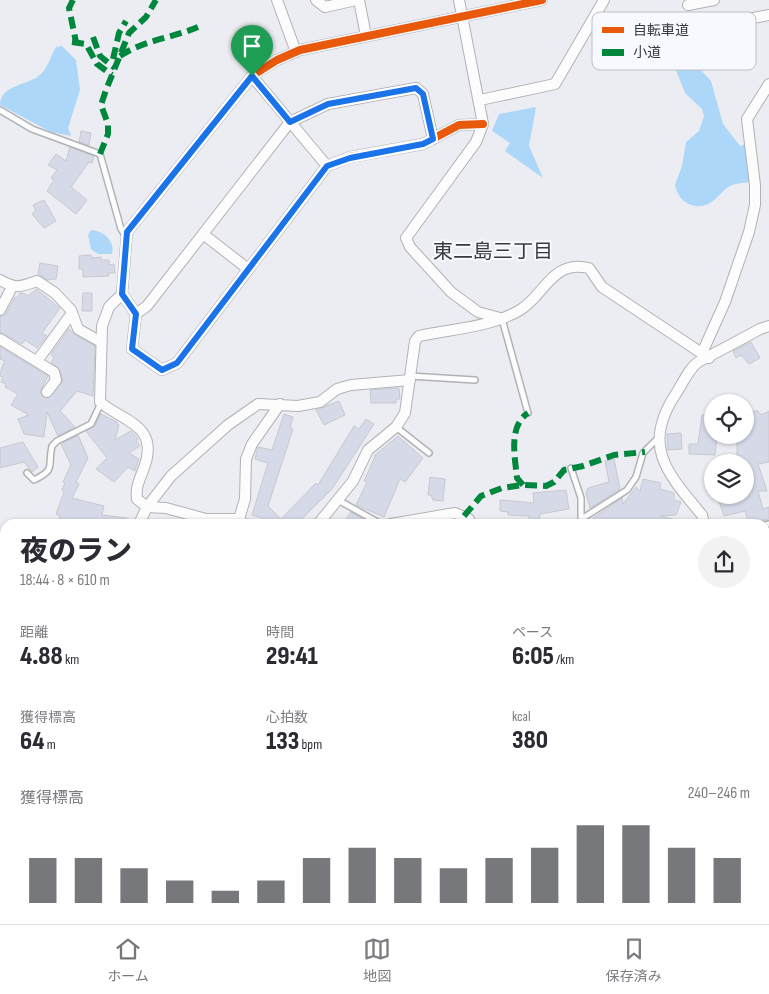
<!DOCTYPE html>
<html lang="ja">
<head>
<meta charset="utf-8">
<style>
	:root { --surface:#fff; --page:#f2f2f3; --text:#2b2b33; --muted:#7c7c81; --line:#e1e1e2; --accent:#77787c }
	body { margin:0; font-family:"Sofia Sans Condensed","Noto Sans JP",sans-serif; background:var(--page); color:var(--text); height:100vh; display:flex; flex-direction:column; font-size:19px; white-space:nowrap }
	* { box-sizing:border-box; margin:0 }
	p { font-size:16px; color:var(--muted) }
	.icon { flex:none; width:28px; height:28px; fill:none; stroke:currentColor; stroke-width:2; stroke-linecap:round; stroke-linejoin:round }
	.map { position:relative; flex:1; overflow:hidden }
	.panel { position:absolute; left:0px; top:519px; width:770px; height:406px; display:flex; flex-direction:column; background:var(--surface); border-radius:15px 15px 0 0; box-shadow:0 1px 4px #0004 }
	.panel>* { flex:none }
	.controls { position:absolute; left:704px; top:394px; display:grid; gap:10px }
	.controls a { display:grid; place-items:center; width:50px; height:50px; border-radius:50%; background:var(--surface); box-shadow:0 1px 4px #0004; font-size:25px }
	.pin { position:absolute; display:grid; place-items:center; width:42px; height:42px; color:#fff; margin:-51px -21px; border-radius:50% 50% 50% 0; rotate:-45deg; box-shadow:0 0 5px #0007 }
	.pin .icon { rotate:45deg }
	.round { display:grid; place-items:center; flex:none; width:52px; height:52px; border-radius:26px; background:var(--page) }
	.summary { display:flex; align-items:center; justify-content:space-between; height:85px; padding:0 20px }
	h1 { font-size:28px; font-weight:800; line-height:38px }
	.metrics { display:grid; grid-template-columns:repeat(3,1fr); gap:8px; height:85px; padding:5px 20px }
	.metrics div { display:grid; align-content:center }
	.metrics b { font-size:25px; font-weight:800 }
	.metrics small { font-size:14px; font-weight:400 }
	.metrics p { font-size:14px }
	.chart { height:140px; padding:10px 20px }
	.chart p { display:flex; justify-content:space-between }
	.chart svg { width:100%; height:90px; margin-top:5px; stroke:var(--accent); stroke-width:6 }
	.tab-bar { display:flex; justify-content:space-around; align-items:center; height:70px; border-top:1px solid var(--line); background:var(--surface); font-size:14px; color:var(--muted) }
	.tab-bar a { display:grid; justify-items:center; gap:2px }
	.tab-bar .selected { color:var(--accent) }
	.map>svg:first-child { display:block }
</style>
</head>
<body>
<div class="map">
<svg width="769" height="924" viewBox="0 0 769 924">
	<rect width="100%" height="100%" fill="#ecedf2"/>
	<polygon fill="#f1e3e2" points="534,920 626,920 626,924 533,924"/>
	<polygon fill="#d0d6b8" points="0,627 5,631 5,706 0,703"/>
	<g fill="#acd7f8">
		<path d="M62 46 76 60 80 90 68 128 71 136 51 132 0 105C0 84 29 86 41 74 48 67 51 55 56 47Z"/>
		<path d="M684 52 711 81 723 124 740 146 745 144 750 182C743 183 734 183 728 187 721 192 717 199 710 203 694 212 678 201 675 185L682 166 686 142 699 131 704 116 702 109 685 93 674 65Z"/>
		<polygon points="536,107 529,146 543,178 505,151 510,143 492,131 499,114"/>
		<path d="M91 230C104 231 115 241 112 254H98L91 249 88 235Z"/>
	</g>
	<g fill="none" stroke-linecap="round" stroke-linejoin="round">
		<g stroke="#acd7f8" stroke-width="3">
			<polyline points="335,920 341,924"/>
			<polyline points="497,920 498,920"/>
		</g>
	</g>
	<g fill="#d6d9e8" stroke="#c8c9cd">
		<polygon points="81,131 91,133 89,145 79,142"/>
		<polygon points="70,147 94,156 92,163 89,162 71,187 87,200 76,214 47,191 54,180 51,178 57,170 48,165 56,154 66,161"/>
		<polygon points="44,200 56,221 44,228 32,214 36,211 33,205"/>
		<polygon points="91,255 92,258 101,257 101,260 109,260 109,265 114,264 115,273 108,273 109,276 83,277 83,269 79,269 79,256"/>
		<polygon points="40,263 58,266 56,279 47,280 38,274"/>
		<polygon points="36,289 60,308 42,333 47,336 37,348 25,340 22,344 0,332 0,317 6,314 15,297 17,298 20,293 23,293 28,296"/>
		<polygon points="83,293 92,293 92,311 82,311"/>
		<polygon points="69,329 75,335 95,346 93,396 77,391 60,411 75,427 58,436 47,412 44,437 24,434 18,419 29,415 11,405 18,394 5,387 6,384 1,382 3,377 0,376 0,372 5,361 0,359 0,347 48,376 40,392 43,397 49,398 63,381 60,370 51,362 54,358 51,354"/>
		<polygon points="751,342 760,358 749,364 741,355 736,358 733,351"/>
		<polygon points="399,388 400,399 396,399 396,403 371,403 370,390"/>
		<polygon points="339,401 345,415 324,425 316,410"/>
		<polygon points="746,411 758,411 761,415 769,411 769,462 758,464 767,491 758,491 763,509 769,507 769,519 749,524 745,511 724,516 717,495 745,495 745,462 737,462 737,435 745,435"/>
		<polygon points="101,414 117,422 117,424 119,425 115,440 131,431 138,439 136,440 140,446 129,453 139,459 135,471 128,467 114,482 96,469 107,458 86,431 95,426"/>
		<polygon points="284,414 293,417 290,428 293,429 268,506 281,519 316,483 318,485 354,426 359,429 366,419 374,424 332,489 297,524 268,524 262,518 252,515 268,463 255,459 258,447 272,450"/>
		<polygon points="702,415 712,415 712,435 717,436 715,455 689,454 689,444 698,444"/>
		<polygon points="681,433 682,449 668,450 667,434"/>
		<polygon points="78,435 88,458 76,482 79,484 72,498 104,506 102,515 127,518 127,524 69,524 59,520 60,516 56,514 64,492 62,490 65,483 63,482 71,465 61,444"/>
		<polygon points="398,436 423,458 405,482 400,479 384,517 356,505 367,482 364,481 375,457 374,456"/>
		<polygon points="23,442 38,467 32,472 24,462 0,468 0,448"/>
		<polygon points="614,459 620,489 590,508 586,493 588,488 609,482 605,461"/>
		<polygon points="430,477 445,479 443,501 433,500 431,495 428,495"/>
		<polygon points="643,479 661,483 660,489 674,493 674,500 681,502 676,515 660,516 679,521 679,524 629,522 629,524 585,524 622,498 623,504 636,487 640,491"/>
		<polygon points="566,490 569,509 540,514 539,524 529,524 529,516 508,515 508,512 500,511 500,500 534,503 533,493"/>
		<polygon points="351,512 363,519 358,524 343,524"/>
	</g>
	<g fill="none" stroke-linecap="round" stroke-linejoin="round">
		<g stroke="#b1b2b6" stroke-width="8">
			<g id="lane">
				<polyline points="0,110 32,129 100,154 121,229 126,237"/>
				<polyline points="502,319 528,413"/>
				<polyline points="410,376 475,380"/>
				<polyline points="396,427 429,453"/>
				<polyline points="571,468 581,498 581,520"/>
				<path d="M27 473 34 480C57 469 47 466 52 446L57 441 91 424 101 403"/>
				<polyline points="338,500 381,524"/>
				<polyline points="580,524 583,518 627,490 636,477 643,453 659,437"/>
				<polyline points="765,525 769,524"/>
			</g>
		</g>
		<g stroke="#b1b2b6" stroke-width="12">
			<g id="street">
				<polyline points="277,0 296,52"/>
				<polyline points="316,0 325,7 356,0"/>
				<polyline points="359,0 366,36"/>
				<polyline points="459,0 483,124 476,142 406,238 410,247 451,292 478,312 500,318"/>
				<polyline points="688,5 714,0"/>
				<polyline points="722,24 769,15"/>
				<polyline points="252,76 327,166"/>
				<polyline points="480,100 555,84 604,0"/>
				<polyline points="483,124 459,125 423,144 350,157 327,166 177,363 162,370 132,349 136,314 122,294 127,232 252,76 277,60 300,50 542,0"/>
				<polyline points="203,234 248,269"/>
				<path d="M0 280C16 289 20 287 37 281L55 293 71 310 78 329 101 342"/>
				<path d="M122 294 109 307 102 326 100 402C124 422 158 425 145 465 141 477 135 486 137 499L147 507 166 508 206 519H239L244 524"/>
				<polyline points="0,310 12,287"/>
				<polyline points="136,314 147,306 290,122 328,104 416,88 423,94 433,139"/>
				<polyline points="0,339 54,372 56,380 47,392"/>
				<polyline points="702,353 725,302 749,232 755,205 755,185 747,119 769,84"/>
				<polyline points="37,361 72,313"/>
				<polyline points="239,519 245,499 246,459 252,444 280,404"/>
				<polyline points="139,524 147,507 171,476 228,425 258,404 298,406 320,402 337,389 351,385 410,380"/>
				<path d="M318 524 353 481 368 450 396 427 405 413 415 341 419 336C451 329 492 327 520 310 544 296 552 259 589 268L602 287 709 358"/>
				<polyline points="391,524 455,513 469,519 470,524"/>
				<path d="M704 524 702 515C666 472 641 445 677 392 683 383 690 366 700 361 719 351 740 340 760 329L769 326"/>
				<polyline points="765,622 769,621"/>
				<polyline points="0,711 5,715"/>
				<polyline points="0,752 5,747"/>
				<polyline points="765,765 769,765"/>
				<polyline points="159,920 161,924"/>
			</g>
		</g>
		<g stroke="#b1b2b6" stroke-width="18">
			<polyline id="secondary" points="514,924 515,920"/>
		</g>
		<g stroke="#c8c9cc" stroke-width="21">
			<g id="highway">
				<polyline points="0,577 5,580"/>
				<polyline points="765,908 769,907"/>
			</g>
		</g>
		<use href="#lane" stroke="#fcfcfd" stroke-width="5"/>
		<use href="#street" stroke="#fcfcfd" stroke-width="10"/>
		<use href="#secondary" stroke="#fcfcfd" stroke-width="15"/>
		<use href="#highway" stroke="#efe4e4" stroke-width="19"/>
		<g stroke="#d0d0d2" stroke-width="5">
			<g id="rail">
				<polyline points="0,611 5,614"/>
				<polyline points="0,622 5,625"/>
				<polyline points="452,920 462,924"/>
				<polyline points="470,920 480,924"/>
			</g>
		</g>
		<use href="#rail" stroke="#f7f9ff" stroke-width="3" stroke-dasharray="9" stroke-linecap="butt"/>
		<g stroke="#00873e" stroke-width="6" stroke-dasharray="12 6" stroke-linecap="butt">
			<polyline points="73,0 69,8 76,42"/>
			<polyline points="93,37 100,56 115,68"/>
			<polyline points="72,42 86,44 97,64 112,75"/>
			<path d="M120 56C144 40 172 38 198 27"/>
			<polyline points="113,59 119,33 126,21"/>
			<polyline points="100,154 108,134 108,124 101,105 106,90 129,33 146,17 156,0"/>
			<path d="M523 485 517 478C515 457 508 426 528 413"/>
			<polyline points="464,516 481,496 502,488 523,485 546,486 554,482 564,470 583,466 614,455 645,452"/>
		</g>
		<g stroke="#f7f9ff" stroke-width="11">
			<polyline id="cycleway" points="483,124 459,125 423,144 350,157 327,166 177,363 162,370 132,349 136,314 122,294 127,232 252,76 277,60 300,50 542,0"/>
		</g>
		<use href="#cycleway" stroke="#e8590c" stroke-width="8"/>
	</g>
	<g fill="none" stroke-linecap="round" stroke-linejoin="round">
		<g stroke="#fff" stroke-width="10">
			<polygon id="route" points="252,76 290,122 328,104 416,88 423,94 433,139 423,144 350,158 327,166 177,363 162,370 132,349 136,314 122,294 127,232"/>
		</g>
		<use href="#route" stroke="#1a73e8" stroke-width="6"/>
	</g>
	<g text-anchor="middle" stroke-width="4" stroke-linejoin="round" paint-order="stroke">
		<g font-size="20" fill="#38393d" stroke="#f7f9ff">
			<text x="493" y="258">東二島三丁目</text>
		</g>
	</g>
	<rect x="592" y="12" width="164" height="58" rx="8" fill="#f7f9ff" stroke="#bebfc5" stroke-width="1"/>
	<rect x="602" y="27" width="22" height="6" fill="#e8590c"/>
	<rect x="602" y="49" width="22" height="7" fill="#00873e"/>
	<g font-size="14" fill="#38393d">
		<text x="633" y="35">自転車道</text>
		<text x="633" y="57">小道</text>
	</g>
</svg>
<div class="controls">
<a><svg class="icon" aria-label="locate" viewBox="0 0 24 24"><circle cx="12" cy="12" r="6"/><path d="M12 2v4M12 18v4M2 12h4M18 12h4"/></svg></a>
<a><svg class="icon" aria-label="layers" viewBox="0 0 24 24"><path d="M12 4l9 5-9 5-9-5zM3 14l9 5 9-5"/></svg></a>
</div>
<div class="pin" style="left:252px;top:76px;background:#1e9e55"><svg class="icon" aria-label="arrive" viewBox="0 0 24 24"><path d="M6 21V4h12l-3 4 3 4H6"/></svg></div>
<section class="panel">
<div class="summary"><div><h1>夜のラン</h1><p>18:44 · 8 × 610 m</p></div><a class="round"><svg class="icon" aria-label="share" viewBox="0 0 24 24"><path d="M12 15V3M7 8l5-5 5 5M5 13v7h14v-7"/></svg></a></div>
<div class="metrics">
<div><p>距離</p><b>4.88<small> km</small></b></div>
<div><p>時間</p><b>29:41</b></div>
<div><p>ペース</p><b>6:05<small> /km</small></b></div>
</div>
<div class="metrics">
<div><p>獲得標高</p><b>64<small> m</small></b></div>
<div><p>心拍数</p><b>133<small> bpm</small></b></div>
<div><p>kcal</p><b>380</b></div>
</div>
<div class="chart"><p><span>獲得標高</span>240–246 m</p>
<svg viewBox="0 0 160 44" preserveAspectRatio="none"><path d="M5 44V22M15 44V22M25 44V27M35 44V33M45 44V38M55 44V33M65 44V22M75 44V17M85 44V22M95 44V27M105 44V22M115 44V17M125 44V6M135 44V6M145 44V17M155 44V22"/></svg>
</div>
</section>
</div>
<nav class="tab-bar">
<a class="selected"><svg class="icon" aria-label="home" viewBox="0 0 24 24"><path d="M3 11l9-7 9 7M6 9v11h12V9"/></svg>ホーム</a>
<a><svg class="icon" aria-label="map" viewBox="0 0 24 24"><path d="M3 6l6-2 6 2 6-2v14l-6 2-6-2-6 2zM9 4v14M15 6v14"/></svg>地図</a>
<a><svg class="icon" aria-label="saved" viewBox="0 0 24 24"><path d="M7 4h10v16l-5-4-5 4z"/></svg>保存済み</a>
</nav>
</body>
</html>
